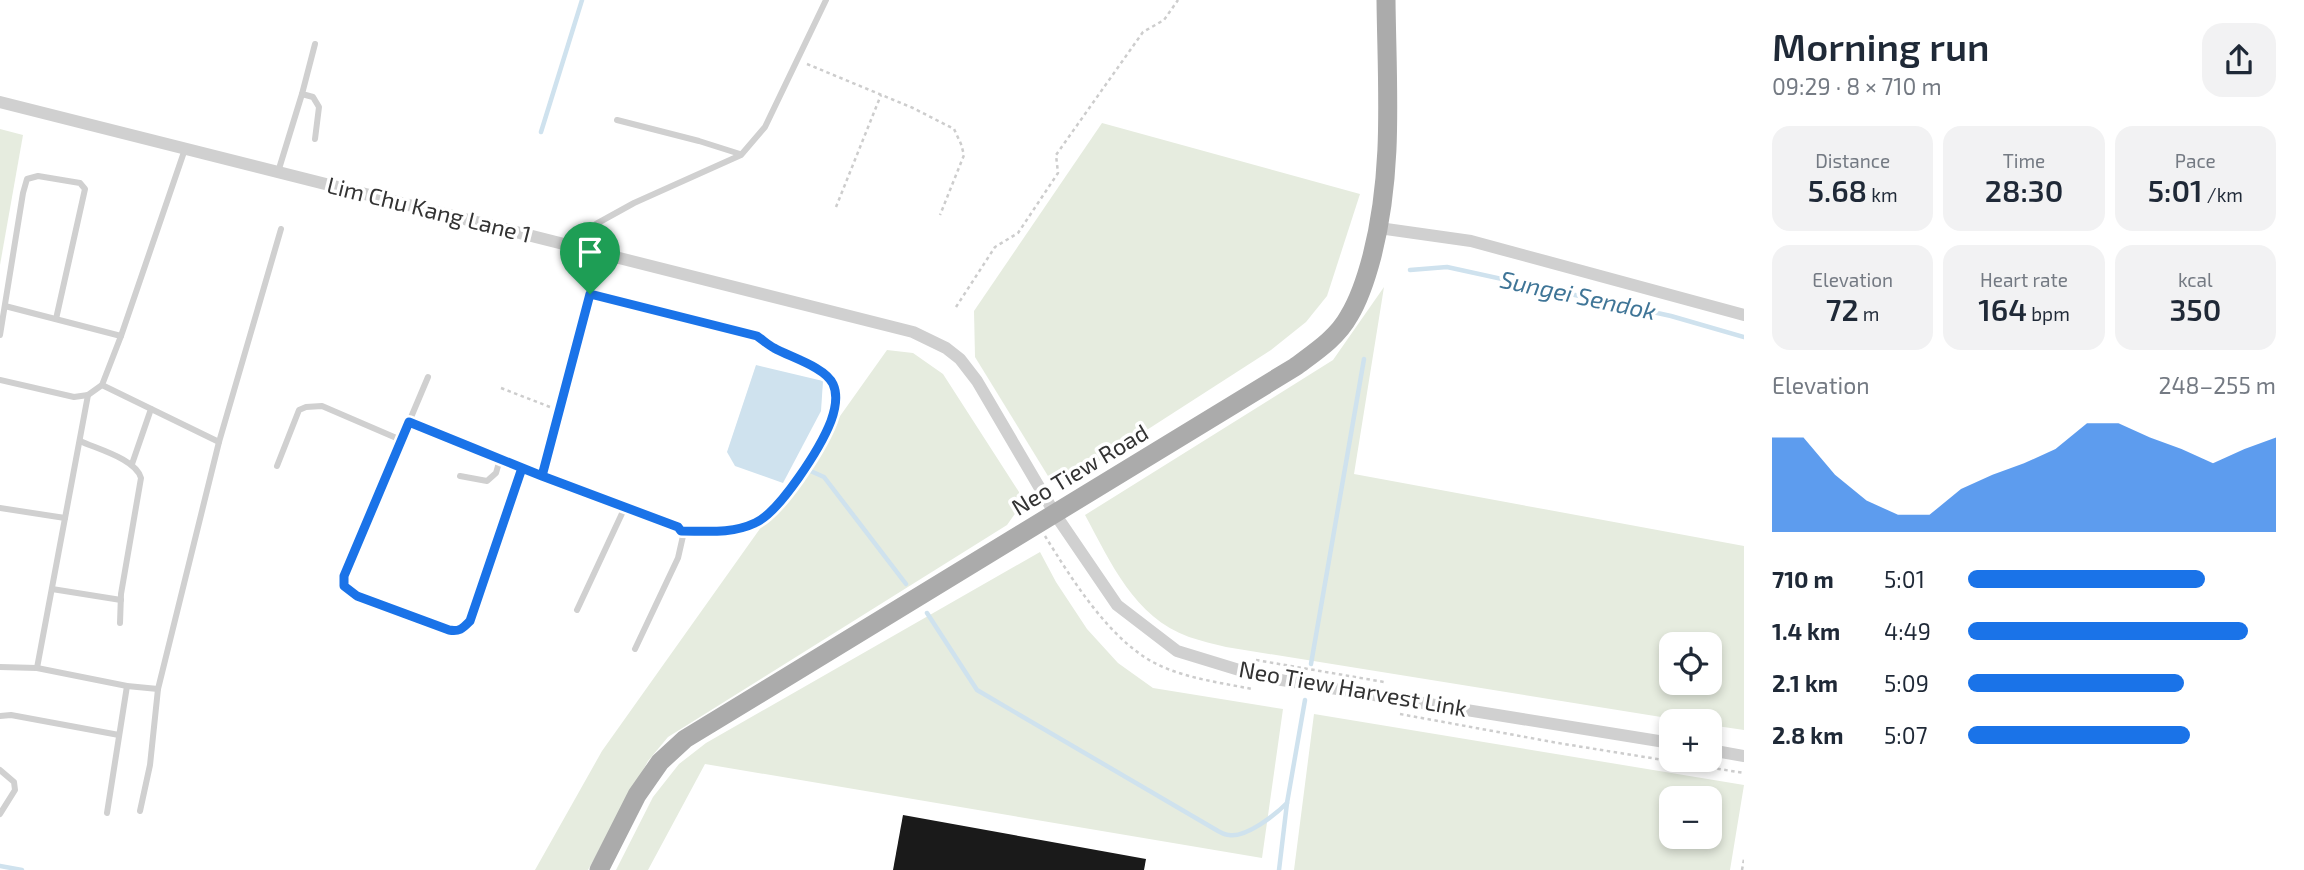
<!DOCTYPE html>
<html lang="en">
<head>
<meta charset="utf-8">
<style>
	:root { --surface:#fff; --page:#f2f2f3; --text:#1f2937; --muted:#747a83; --accent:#1a73e8 }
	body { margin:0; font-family:"Exo 2",sans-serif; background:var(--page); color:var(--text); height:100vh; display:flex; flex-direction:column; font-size:26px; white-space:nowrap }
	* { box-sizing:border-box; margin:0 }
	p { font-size:23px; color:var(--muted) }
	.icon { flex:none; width:38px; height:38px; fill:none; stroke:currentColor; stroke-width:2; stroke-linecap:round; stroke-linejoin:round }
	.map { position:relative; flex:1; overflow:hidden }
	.drawer { display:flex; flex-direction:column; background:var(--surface); width:560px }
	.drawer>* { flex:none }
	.tools { position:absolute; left:1659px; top:632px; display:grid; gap:14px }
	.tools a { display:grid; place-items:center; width:63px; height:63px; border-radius:14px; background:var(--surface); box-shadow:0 4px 10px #0003; font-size:35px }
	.pin { position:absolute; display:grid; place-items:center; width:60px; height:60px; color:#fff; margin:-72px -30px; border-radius:50% 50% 50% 0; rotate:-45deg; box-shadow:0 0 7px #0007 }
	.pin .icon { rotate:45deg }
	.round { display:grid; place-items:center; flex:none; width:74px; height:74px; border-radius:21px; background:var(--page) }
	.head { display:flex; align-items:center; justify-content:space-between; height:119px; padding:0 28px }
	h1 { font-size:38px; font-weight:600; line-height:52px }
	.stats { display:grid; grid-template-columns:repeat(3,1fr); gap:10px; height:119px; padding:7px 28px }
	.stats div { display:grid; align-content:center; border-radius:18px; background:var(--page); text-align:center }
	.stats b { font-size:30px; font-weight:600 }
	.stats small { font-size:19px; font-weight:400 }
	.stats p { font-size:19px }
	.chart { height:196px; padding:14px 28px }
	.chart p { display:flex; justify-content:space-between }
	.chart svg { width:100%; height:126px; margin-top:7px; fill:var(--accent); opacity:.7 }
	ul { padding:0 28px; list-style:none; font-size:23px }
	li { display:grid; grid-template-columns:112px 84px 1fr; align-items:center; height:52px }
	li i { height:18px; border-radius:9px; background:var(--accent) }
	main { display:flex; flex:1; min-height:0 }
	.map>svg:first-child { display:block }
</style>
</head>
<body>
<main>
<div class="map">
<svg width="1744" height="870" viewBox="0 0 1744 870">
	<rect width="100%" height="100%" fill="#fff"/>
	<g fill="#e6ecdf" fill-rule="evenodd">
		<polygon points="1102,123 1360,194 1327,296 1306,322 1271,350 1066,482 1048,476 975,357 974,311"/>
		<polygon points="0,129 23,135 0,265"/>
		<path d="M1384 287 1354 474 1744 546V730L1710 725V721H1686L1226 647C1214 644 1201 641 1189 637 1134 617 1111 563 1085 515L1333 360ZM1671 644H1710V682H1671Z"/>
		<polygon points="887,350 913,353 943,374 1019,492 1019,508 1007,525 668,737 648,761 588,870 535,870 602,751"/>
		<polygon points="1040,552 1056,582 1087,629 1118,663 1153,688 1283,709 1262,858 705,764 648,870 616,870 653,797 679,764 706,743"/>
		<path d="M1314 714 1744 785 1730 870H1294ZM1671 798H1710V836H1671Z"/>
	</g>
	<polygon fill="#cfe2ee" points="756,365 823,381 821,411 783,483 735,466 727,452"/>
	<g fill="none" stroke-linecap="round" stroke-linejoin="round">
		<g stroke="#cfe2ee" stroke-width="4.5">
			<polyline points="541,132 582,0"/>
			<polyline points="1410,270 1447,267 1671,316 1744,337"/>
			<polyline points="806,469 824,477 906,584"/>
			<path d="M927 613 977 690 1218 831C1222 833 1225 835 1229 835 1246 838 1275 815 1287 803"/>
			<polyline points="1311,664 1364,359"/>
			<polyline points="0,866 22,870"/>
			<polyline points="1279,870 1287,803 1305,700"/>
		</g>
	</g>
	<polygon fill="#1a1a1a" points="903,815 1146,859 1144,870 893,870"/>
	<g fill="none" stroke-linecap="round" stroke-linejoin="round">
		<g stroke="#cdcdcd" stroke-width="2.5" stroke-dasharray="3.5 3.5" stroke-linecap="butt">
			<polyline points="807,64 913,108 954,129 961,144 964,155 940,215"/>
			<polyline points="836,207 881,95"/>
			<polyline points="956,307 995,247 1018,233 1058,173 1056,155 1143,32 1164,20 1178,0"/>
			<polyline points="501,388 550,407"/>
			<path d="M1045 536C1073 581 1113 646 1163 667 1191 679 1222 683 1252 689"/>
			<polyline points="1256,660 1384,682"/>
			<polyline points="1400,714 1558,743 1744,773"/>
			<polyline points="1742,870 1744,859"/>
		</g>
		<g stroke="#d0d0d0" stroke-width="6">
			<polyline points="302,94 313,97 319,107 315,139"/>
			<polyline points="617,120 699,141 740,154"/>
			<polyline points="278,172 302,94 315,44"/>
			<polyline points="588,250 596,224 634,203 741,155 765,127 826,0"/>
			<path d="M590 294 757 336C762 340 768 345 774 348 791 357 825 367 833 384 838 395 835 410 831 421 821 447 780 511 755 523 732 534 706 531 681 531"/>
			<polyline points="5,306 121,336"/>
			<polyline points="0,335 23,193 27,179 38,176 80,183 85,189 56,319"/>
			<polyline points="0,380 74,397 88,395 102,385 121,336 185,149"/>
			<polyline points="102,385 219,442"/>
			<polyline points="409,422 428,377"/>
			<path d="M80 441C97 449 136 459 141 478L121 594 120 623"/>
			<polyline points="132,464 151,409"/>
			<polyline points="277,466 299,410 306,407 322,406 401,440"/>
			<path d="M522 468 470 621C463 628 460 632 449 630L357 596 344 586V576L409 422 542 476 678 527 683 536 678 558 635 649"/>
			<polyline points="460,476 487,481 496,473 500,459"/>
			<polyline points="542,476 587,310 598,252"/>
			<polyline points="0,508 65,518"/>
			<polyline points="52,589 121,600"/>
			<polyline points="577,610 625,507"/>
			<polyline points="0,667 37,668 127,686 158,689"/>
			<polyline points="37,668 88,395"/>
			<polyline points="0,716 11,715 119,735"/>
			<polyline points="0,770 14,782 15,790 0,814"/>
			<polyline points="140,811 150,765 158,689 219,442 281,229"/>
			<polyline points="107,813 127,686"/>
		</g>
		<g stroke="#d0d0d0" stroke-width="12">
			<polyline points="0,102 913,332 946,348 960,359 977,381 1055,514 1117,605 1177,651 1262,677 1671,743"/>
			<polyline points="1379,228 1471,241 1744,315"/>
			<polyline points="1710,750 1744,756"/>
		</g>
		<path stroke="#ababab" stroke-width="19" d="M599 870 637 795 660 762 685 739 1295 367C1315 352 1337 338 1349 316 1360 298 1367 275 1372 256 1394 170 1387 88 1386 0"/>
	</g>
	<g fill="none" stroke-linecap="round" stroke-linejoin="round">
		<g stroke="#fff" stroke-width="14">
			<path id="route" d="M590 294 542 476C498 458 453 440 409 422L344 576V586L357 596 449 630C460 632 463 628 470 621L522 468 542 476 678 527 681 531C706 531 732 534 755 523 780 512 821 447 831 421 835 410 838 395 833 384 825 367 790 357 774 348 768 345 763 340 757 336L590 294"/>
		</g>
		<use href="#route" stroke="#1a73e8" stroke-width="9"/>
	</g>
	<g text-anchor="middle" stroke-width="7" stroke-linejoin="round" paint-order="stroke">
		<g font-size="23" fill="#333" stroke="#fff">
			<text transform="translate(429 210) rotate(14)" y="8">Lim Chu Kang Lane 1</text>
			<text transform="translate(1080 470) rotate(-31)" y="8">Neo Tiew Road</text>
			<text transform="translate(1353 689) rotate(10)" y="8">Neo Tiew Harvest Link</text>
		</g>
		<g font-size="24" font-style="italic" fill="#3f7597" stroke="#fff">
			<text transform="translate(1578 296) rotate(12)" y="8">Sungei Sendok</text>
		</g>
	</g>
</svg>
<div class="tools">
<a><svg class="icon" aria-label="locate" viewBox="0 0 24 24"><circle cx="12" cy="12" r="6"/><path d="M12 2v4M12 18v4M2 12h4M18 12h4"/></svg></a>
<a>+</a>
<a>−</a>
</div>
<div class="pin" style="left:590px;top:294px;background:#1e9e55"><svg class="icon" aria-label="arrive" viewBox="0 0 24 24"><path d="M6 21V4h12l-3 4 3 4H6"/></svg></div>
</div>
<section class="drawer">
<div class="head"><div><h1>Morning run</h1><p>09:29 · 8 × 710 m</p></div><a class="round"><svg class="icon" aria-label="share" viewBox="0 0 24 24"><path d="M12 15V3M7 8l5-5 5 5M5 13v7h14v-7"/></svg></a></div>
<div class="stats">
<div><p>Distance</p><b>5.68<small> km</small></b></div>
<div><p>Time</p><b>28:30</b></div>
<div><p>Pace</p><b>5:01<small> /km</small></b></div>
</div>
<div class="stats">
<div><p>Elevation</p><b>72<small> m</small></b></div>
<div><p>Heart rate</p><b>164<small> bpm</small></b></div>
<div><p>kcal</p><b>350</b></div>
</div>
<div class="chart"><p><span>Elevation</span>248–255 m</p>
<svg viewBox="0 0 160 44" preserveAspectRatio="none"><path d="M0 44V11L10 11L20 24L30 33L40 38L50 38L60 29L70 24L80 20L90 15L100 6L110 6L120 11L130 15L140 20L150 15L160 11V44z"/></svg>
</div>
<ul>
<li><b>710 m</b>5:01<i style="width:77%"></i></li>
<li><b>1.4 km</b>4:49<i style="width:91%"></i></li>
<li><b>2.1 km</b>5:09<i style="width:70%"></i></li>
<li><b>2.8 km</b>5:07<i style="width:72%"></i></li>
</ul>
</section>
</main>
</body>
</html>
